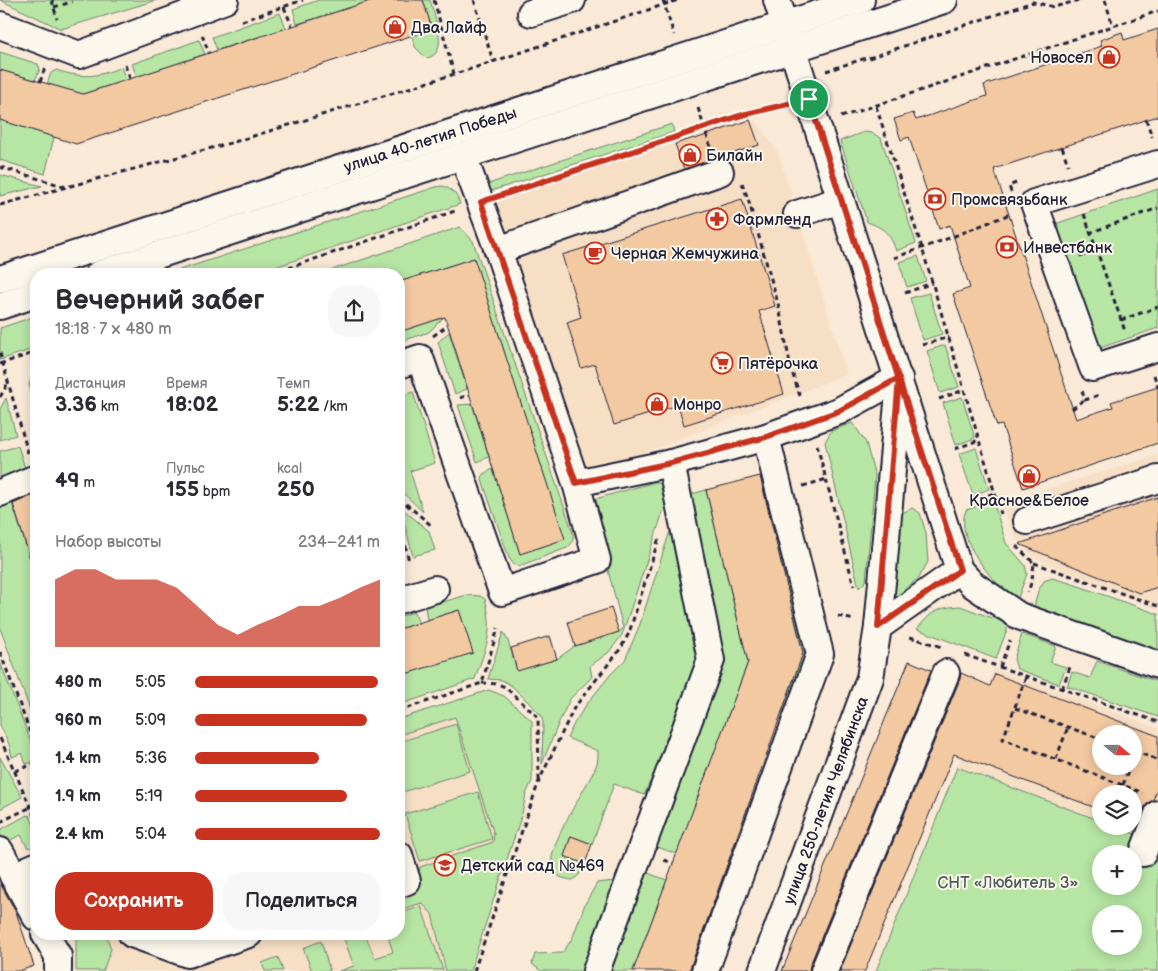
<!DOCTYPE html>
<html lang="ru">
<head>
<meta charset="utf-8">
<style>
	:root { --surface:#fff; --page:#f7f7f7; --text:#2b2b33; --muted:#7c7c81; --accent:#c8321e }
	body { margin:0; font-family:"Balsamiq Sans",sans-serif; background:var(--page); color:var(--text); height:100vh; display:flex; flex-direction:column; font-size:19px; white-space:nowrap }
	* { box-sizing:border-box; margin:0 }
	p { font-size:16px; color:var(--muted) }
	.icon { flex:none; width:28px; height:28px; fill:none; stroke:currentColor; stroke-width:2; stroke-linecap:round; stroke-linejoin:round }
	.map { position:relative; flex:1; overflow:hidden }
	.side { position:absolute; left:30px; top:268px; width:375px; height:672px; display:flex; flex-direction:column; background:var(--surface); border-radius:20px; box-shadow:0 2px 12px #0003 }
	.side>* { flex:none }
	.needle { width:32px; rotate:110deg }
	.controls { position:absolute; left:1092px; top:725px; display:grid; gap:10px }
	.controls a { display:grid; place-items:center; width:50px; height:50px; border-radius:50%; background:var(--surface); box-shadow:0 2px 12px #0003; font-size:25px }
	.pin { position:absolute; display:grid; place-items:center; width:42px; height:42px; color:#fff; margin:-21px; border:2px solid #fff; border-radius:50%; box-shadow:0 1px 5px #0007 }
	.round { display:grid; place-items:center; flex:none; width:52px; height:52px; border-radius:20px; background:var(--page) }
	.headline { display:flex; align-items:center; justify-content:space-between; height:85px; padding:0 25px }
	h1 { font-size:28px; font-weight:700; line-height:38px }
	.metrics { display:grid; grid-template-columns:repeat(3,1fr); gap:8px; height:85px; padding:5px 25px }
	.metrics div { display:grid; align-content:center }
	.metrics b { font-size:21px; font-weight:700 }
	.metrics small { font-size:14px; font-weight:400 }
	.metrics p { font-size:14px }
	.chart { height:140px; padding:10px 25px }
	.chart p { display:flex; justify-content:space-between }
	.chart svg { width:100%; height:90px; margin-top:5px; fill:var(--accent); opacity:.7 }
	.cta { display:flex; gap:10px; margin-top:auto; padding:10px 25px }
	.cta a { flex:1; height:58px; border-radius:20px; background:var(--accent); color:#fff; font-size:20px; font-weight:700; line-height:58px; text-align:center }
	.cta a+a { background:var(--page); color:var(--text) }
	ul { padding:0 25px; list-style:none; font-size:16px }
	li { display:grid; grid-template-columns:80px 60px 1fr; align-items:center; height:38px }
	li i { height:12px; border-radius:6px; background:var(--accent) }
	.map>svg:first-child { display:block }
</style>
</head>
<body>
<div class="map">
<svg width="1158" height="971" viewBox="0 0 1158 971">
	<rect width="100%" height="100%" fill="#f9e9d6"/>
	<filter id="ink" filterUnits="userSpaceOnUse"><feTurbulence type="fractalNoise" baseFrequency=".02" numOctaves="2"/><feDisplacementMap in="SourceGraphic" scale="10" xChannelSelector="R" yChannelSelector="G"/><feConvolveMatrix kernelMatrix="1 2 1 2 8 2 1 2 1" color-interpolation-filters="sRGB"/></filter>
	<g filter="url(#ink)">
		<g fill="#f7dfc6" fill-rule="evenodd">
			<polygon points="742,119 756,121 778,152 847,374 581,477 487,204"/>
			<polygon points="1158,455 1158,610 1033,557 1015,537 1001,503"/>
			<path d="M994 668 1158 728V813L1148 839 1114 826H1134V794H1101V821L957 767ZM1101 734H1134V766H1101Z"/>
			<polygon points="489,690 514,797 458,971 103,971 111,949 106,934 399,934 399,719"/>
		</g>
		<g fill="#b6e5a4" stroke="#6c8470" fill-rule="evenodd">
			<polygon points="0,0 157,0 61,29"/>
			<polygon points="319,0 367,0 368,2 297,24 293,9"/>
			<path d="M423 0H430C434 16 451 55 426 58L415 47 412 36 432 29Z"/>
			<polygon points="280,13 286,28 217,50 212,37"/>
			<polygon points="199,40 205,54 137,77 132,64"/>
			<polygon points="0,52 38,64 40,69 35,80 0,70"/>
			<path d="M121 67 126 80 83 94 47 84 51 73 56 70C81 78 96 78 121 67Z"/>
			<polygon points="0,120 54,137 45,174 0,160"/>
			<polygon points="672,124 674,132 491,191 488,184"/>
			<path d="M864 132 872 133 881 138 916 243 896 251C890 233 884 228 867 222L840 141Z"/>
			<polygon points="0,175 42,186 0,196"/>
			<path d="M443 186C453 190 457 194 460 204L255 274H167L436 187Z"/>
			<polygon points="1158,189 1158,328 1097,349 1055,224"/>
			<path d="M460 227 473 241 573 533C574 540 572 544 567 548L519 566 514 565 509 558 482 480 483 474 493 469 520 553 564 539 474 258 399 282V274H320Z"/>
			<polygon points="918,256 926,281 907,287 899,262"/>
			<polygon points="929,293 942,334 923,340 910,298"/>
			<polygon points="36,316 36,348 0,360 0,328"/>
			<polygon points="444,317 429,332 399,342 399,332"/>
			<polygon points="449,332 467,389 455,394 438,342"/>
			<polygon points="945,345 959,387 940,393 927,351"/>
			<polygon points="36,369 36,399 34,400 29,385 33,371"/>
			<polygon points="413,392 435,463 410,471 423,512 399,489 399,396"/>
			<polygon points="962,397 975,438 956,445 943,403"/>
			<polygon points="6,398 16,435 0,440 0,409"/>
			<polygon points="472,404 489,457 477,462 458,405"/>
			<polygon points="852,423 857,429 866,443 875,476 866,581 859,588 825,442 831,431"/>
			<polygon points="18,446 26,471 0,479 0,451"/>
			<polygon points="976,448 989,489 973,495 959,454"/>
			<polygon points="763,476 778,516 770,518 760,477"/>
			<polygon points="655,482 664,485 667,500 622,635 609,652 590,666 592,677 570,699 559,722 542,764 543,722 541,715 512,686 502,680 488,679 503,632 508,641 517,670 557,659 575,646 619,632 623,628 594,516 594,506 595,499"/>
			<polygon points="36,484 36,494 12,503 36,577 36,726 0,628 0,498"/>
			<polygon points="706,490 748,662 677,854 654,846 715,682 689,496 692,494"/>
			<path d="M993 501 1006 543 1025 565 1027 574 1016 603C995 583 953 539 966 510Z"/>
			<polygon points="400,507 429,531 435,550 413,556"/>
			<polygon points="912,508 920,513 926,533 928,562 919,578 905,589 888,611 901,514"/>
			<polygon points="780,525 797,602 791,604 772,526"/>
			<path d="M671 528 688 607 698 669 669 741 644 795 614 784 592 844 571 836 564 856 585 864 579 875 573 880C564 879 554 877 552 866 547 844 587 788 596 766 598 762 598 756 598 751L567 738 575 722 586 705 610 675 625 660 640 624Z"/>
			<polygon points="1052,578 1073,584 1158,614 1158,652 1033,611 1038,591 1044,581"/>
			<path d="M467 595 480 596 485 599C495 633 485 648 475 679L399 705V676L472 652 459 610 427 620 425 607Z"/>
			<path d="M960 606 1009 624 996 659 917 629C933 611 935 608 960 606Z"/>
			<polygon points="798,608 808,653 787,714 782,713 803,653 793,610"/>
			<polygon points="414,612 419,623 399,629 399,617"/>
			<polygon points="1022,634 1056,646 1050,662 1066,667 1059,684 1017,669 1014,659"/>
			<polygon points="1097,661 1158,682 1158,717 1067,686 1072,672 1090,678"/>
			<polygon points="0,662 36,755 36,761 26,764 22,753 12,757 9,744 0,725"/>
			<polygon points="489,690 504,696 532,721 532,781 526,794 522,814 470,971 446,971 432,914 422,903 399,910 399,895 417,887 420,867 493,842 494,834 455,717 399,735 399,719"/>
			<polygon points="456,724 470,771 399,793 399,742"/>
			<polygon points="0,757 22,797 0,809"/>
			<path d="M957 767 1101 821V826H1114L1148 839 1158 814V971H876ZM1101 854H1134V886H1101ZM1101 914H1134V946H1101Z"/>
			<polygon points="478,792 492,839 420,861 405,814"/>
			<polygon points="750,799 757,801 700,956 695,954"/>
			<polygon points="27,815 30,816 36,830 36,847 32,848 27,847 21,835 5,843 0,834 0,830"/>
			<polygon points="642,871 667,880 633,971 604,971"/>
			<polygon points="615,881 582,971 541,971 532,964 535,954 562,953 572,939 585,904 597,883"/>
			<polygon points="421,906 443,970 339,971 354,966 343,936 347,934 365,934 375,958 393,952 387,934 399,934 399,914"/>
			<polygon points="76,934 106,934 111,949 103,971 76,971"/>
			<polygon points="150,934 198,934 202,944"/>
			<polygon points="321,941 330,971 312,971 303,948"/>
			<polygon points="278,957 283,971 265,971 262,963"/>
		</g>
		<g fill="#f3c9a2" stroke="#22223b" fill-rule="evenodd">
			<polygon points="373,0 423,0 432,29 76,144 0,120 0,70 83,94"/>
			<polygon points="1158,29 1158,116 994,169 1076,419 1113,407 1111,402 1158,387 1158,443 1023,488 1002,425 997,426 953,294 970,288 950,225 939,229 909,137 901,140 894,119 913,113 916,120 987,96 984,85 1102,46 1100,40 1122,32 1124,40"/>
			<polygon points="750,120 759,145 684,169 675,144 694,138 695,139"/>
			<polygon points="742,199 775,306 759,311 784,394 684,425 678,405 614,425 595,364 581,368 567,322 581,317 562,255"/>
			<polygon points="474,258 565,539 520,554 445,317 399,332 399,282"/>
			<polygon points="760,476 803,653 689,971 633,971 748,662 706,490"/>
			<polygon points="36,494 36,563 32,564 13,504"/>
			<polygon points="1158,497 1158,587 1139,593 1019,544"/>
			<polygon points="611,608 619,632 575,646 568,622"/>
			<polygon points="459,610 473,653 399,676 399,629"/>
			<polygon points="550,636 557,659 517,671 511,648"/>
			<polygon points="909,661 931,670 810,965 809,971 782,971"/>
			<path d="M961 673 990 686 995 674 1158 736V787L1153 800 1148 803 1144 808 1138 824 1134 822V794H1101V810L954 754 865 971H840L960 679ZM1101 734H1134V766H1101Z"/>
			<polygon points="571,836 592,844 585,864 564,856"/>
			<polygon points="0,883 16,912 34,966 19,971 0,971"/>
		</g>
		<g fill="none" stroke-linecap="round" stroke-linejoin="round">
			<g stroke="#22223b" stroke-width="30">
				<g id="minor">
					<polyline points="777,0 959,570 972,584 1019,616 1158,665"/>
					<polyline points="531,13 572,0"/>
					<polyline points="0,25 79,55 225,0"/>
					<polyline points="1158,164 1034,203 1093,368 1158,347"/>
					<polyline points="797,214 841,200"/>
					<polyline points="498,250 720,172"/>
					<polyline points="99,274 944,0"/>
					<polyline points="0,279 861,0"/>
					<polyline points="0,306 36,294"/>
					<polyline points="399,365 420,358 502,592 597,560 576,483 498,250 463,156"/>
					<polyline points="576,483 671,463 766,437 839,411 899,378"/>
					<polyline points="0,493 36,478"/>
					<polyline points="1027,521 1158,479"/>
					<polyline points="399,600 435,589"/>
					<polyline points="878,627 959,570"/>
					<polyline points="0,851 36,917"/>
					<polyline points="1143,853 1158,814"/>
					<polyline points="399,855 407,881 399,884"/>
					<polyline points="13,876 36,866"/>
					<polyline points="45,934 58,956 58,971"/>
					<polyline points="132,934 188,954 249,934"/>
					<polyline points="596,971 711,660 671,463"/>
					<polyline points="705,971 820,654 766,437"/>
					<polyline points="762,971 870,678 878,627 899,392"/>
					<polyline points="824,971 946,673"/>
				</g>
			</g>
			<g stroke="#22223b" stroke-width="3" stroke-dasharray="5 4" stroke-linecap="butt">
				<polyline points="52,0 57,19"/>
				<polyline points="434,0 454,74"/>
				<polyline points="474,0 493,61"/>
				<polyline points="663,0 674,35"/>
				<polyline points="1105,0 1113,26"/>
				<polyline points="54,7 72,2"/>
				<polyline points="284,7 292,26"/>
				<polyline points="242,21 303,0"/>
				<polyline points="202,35 209,53"/>
				<polyline points="869,58 1033,2 1054,7 1080,0"/>
				<polyline points="125,65 130,79"/>
				<polyline points="826,71 869,57"/>
				<polyline points="40,82 45,68"/>
				<polyline points="876,106 922,248 1001,514"/>
				<polyline points="698,108 710,145 713,148"/>
				<polyline points="841,117 1158,11"/>
				<polyline points="1146,119 1152,137"/>
				<polyline points="1062,147 1068,165"/>
				<polyline points="0,167 66,187"/>
				<polyline points="742,183 749,202 779,307 791,369 801,399"/>
				<polyline points="1011,192 1009,186 1016,183"/>
				<polyline points="504,194 742,115 784,105"/>
				<polyline points="0,205 234,142 474,68 678,0"/>
				<polyline points="1084,214 1125,331"/>
				<polyline points="1089,233 1158,208"/>
				<polyline points="1080,257 1095,250"/>
				<polyline points="894,258 952,237 1010,214"/>
				<polyline points="271,274 455,211"/>
				<polyline points="905,293 932,283"/>
				<polyline points="1121,320 1158,307"/>
				<polyline points="433,336 447,326"/>
				<polyline points="922,345 949,337"/>
				<polyline points="0,353 28,453"/>
				<polyline points="0,364 36,352"/>
				<polyline points="1154,375 1158,387"/>
				<polyline points="1082,391 1085,400 1099,395"/>
				<polyline points="0,397 8,383"/>
				<polyline points="460,398 469,395"/>
				<polyline points="939,399 964,390"/>
				<polyline points="1072,409 1085,399"/>
				<polyline points="817,445 854,586"/>
				<polyline points="955,449 979,440"/>
				<polyline points="803,486 827,479"/>
				<polyline points="399,498 432,526"/>
				<polyline points="971,500 995,493"/>
				<polyline points="399,519 409,561"/>
				<polyline points="1016,546 1034,563 1032,580 1028,592"/>
				<polyline points="1034,563 1158,606"/>
				<polyline points="838,616 854,620"/>
				<polyline points="910,637 942,647"/>
				<polyline points="0,652 36,748"/>
				<polyline points="965,655 1158,722"/>
				<polyline points="1000,667 1010,640"/>
				<polyline points="1026,677 1003,739 1143,793"/>
				<polyline points="482,683 498,684 505,687 538,717 539,780"/>
				<polyline points="1062,689 1070,667"/>
				<polyline points="1015,708 1101,739"/>
				<polyline points="399,711 482,683 498,628"/>
				<polyline points="0,738 36,820"/>
				<polyline points="1134,751 1158,760"/>
				<polyline points="1056,759 1068,727"/>
				<polyline points="15,771 36,763"/>
				<polyline points="1123,785 1130,766"/>
				<polyline points="0,822 31,807"/>
				<polyline points="664,860 673,863"/>
				<polyline points="474,971 539,781 574,708 621,648 629,633 659,538"/>
			</g>
			<use href="#minor" stroke="#fbf7ec" stroke-width="26"/>
		</g>
	</g>
	<g fill="none" stroke-linecap="round" stroke-linejoin="round" filter="url(#ink)">
		<g stroke="#fff" stroke-width="10">
			<polyline id="route" points="809,99 742,115 481,202 576,483 671,463 766,437 839,411 899,378 878,627 960,570 809,99"/>
		</g>
		<use href="#route" stroke="#c8321e" stroke-width="6"/>
	</g>
	<defs>
		<g id="shop-ring" transform="scale(1.125)"><circle r="9.5" fill="#fbf7ec" stroke="#c8321e" stroke-width="1.5"/><path d="M-5-2.5h2.3a2.7 3.5 0 0 1 5.4 0H5L5.5 6h-11ZM-1.5-2.5h3a1.5 2.3 0 0 0-3 0Z" fill="#c8321e"/></g>
		<g id="bank-ring" transform="scale(1.125)"><circle r="9.5" fill="#fbf7ec" stroke="#c8321e" stroke-width="1.5"/><path d="M-6-4H6V4H-6ZM0-2.3a2.3 2.3 0 1 0 0 4.6a2.3 2.3 0 1 0 0-4.6Z" fill="#c8321e"/></g>
		<g id="pharmacy-ring" transform="scale(1.125)"><circle r="9.5" fill="#fbf7ec" stroke="#c8321e" stroke-width="1.5"/><path d="M-2-6h4v4h4v4h-4v4h-4v-4h-4v-4h4Z" fill="#c8321e"/></g>
		<g id="cafe-ring" transform="scale(1.125)"><circle r="9.5" fill="#fbf7ec" stroke="#c8321e" stroke-width="1.5"/><path d="M-5.5-4.5H6V0H3Q3 3.5 0 3.5H-2.5Q-5.5 3.5-5.5 0ZM3-3.2v2h1.7v-2ZM-6 4.5H4V6H-6Z" fill="#c8321e"/></g>
		<g id="supermarket-ring" transform="scale(1.125)"><circle r="9.5" fill="#fbf7ec" stroke="#c8321e" stroke-width="1.5"/><path d="M-6-5.5h2.5l.6 2H6L4.5 2H-2.5L-4.4-4H-6ZM-1.5 3.2a1.3 1.3 0 1 0 .1 0ZM3 3.2a1.3 1.3 0 1 0 .1 0Z" fill="#c8321e"/></g>
		<g id="school-ring" transform="scale(1.125)"><circle r="9.5" fill="#fbf7ec" stroke="#c8321e" stroke-width="1.5"/><path d="M0-5L7-2L0 1L-7-2ZM-4 1L0 2.5L4 1V4Q0 6-4 4Z" fill="#c8321e"/></g>
	</defs>
	<g fill-rule="evenodd">
		<use href="#shop-ring" x="395" y="27"/>
		<use href="#shop-ring" x="1109" y="57"/>
		<use href="#shop-ring" x="690" y="155"/>
		<use href="#bank-ring" x="935" y="199"/>
		<use href="#pharmacy-ring" x="717" y="219"/>
		<use href="#bank-ring" x="1007" y="247"/>
		<use href="#cafe-ring" x="595" y="253"/>
		<use href="#supermarket-ring" x="722" y="363"/>
		<use href="#shop-ring" x="657" y="404"/>
		<use href="#shop-ring" x="1029" y="476"/>
		<use href="#school-ring" x="445" y="865"/>
	</g>
	<g text-anchor="middle" stroke-width="4" stroke-linejoin="round" paint-order="stroke">
		<g font-size="16" fill="#22223b" stroke="#fbf7ec" text-anchor="start">
			<text x="411" y="33">Два Лайф</text>
			<text x="1093" y="63" text-anchor="end">Новосел</text>
			<text x="706" y="161">Билайн</text>
			<text x="951" y="205">Промсвязьбанк</text>
			<text x="733" y="225">Фармленд</text>
			<text x="1023" y="253">Инвестбанк</text>
			<text x="611" y="259">Черная Жемчужина</text>
			<text x="738" y="369">Пятёрочка</text>
			<text x="673" y="410">Монро</text>
			<text x="1029" y="506" text-anchor="middle">Красное&amp;Белое</text>
			<text x="461" y="871">Детский сад №469</text>
		</g>
		<g font-size="16" fill="#22223b" stroke="#fbf7ec">
			<text transform="translate(430 139) rotate(-18)" y="6">улица 40-летия Победы</text>
			<text transform="translate(825 800) rotate(-70)" y="6">улица 250-летия Челябинска</text>
		</g>
		<g font-size="16" fill="#4e5c5a" stroke="#fbf7ec">
			<text x="1008" y="888">СНТ «Любитель 3»</text>
		</g>
	</g>
</svg>
<div class="controls">
<a><svg class="needle" viewBox="-14 -14 28 28"><path d="M0-13l5 13h-10z" fill="#e53935"/><path d="M0 13l5-13h-10z" fill="#7c7c81"/></svg></a>
<a><svg class="icon" aria-label="layers" viewBox="0 0 24 24"><path d="M12 4l9 5-9 5-9-5zM3 14l9 5 9-5"/></svg></a>
<a>+</a>
<a>−</a>
</div>
<div class="pin" style="left:809px;top:99px;background:#1e9e55"><svg class="icon" aria-label="arrive" viewBox="0 0 24 24"><path d="M6 21V4h12l-3 4 3 4H6"/></svg></div>
<section class="side">
<div class="headline"><div><h1>Вечерний забег</h1><p>18:18 · 7 × 480 m</p></div><a class="round"><svg class="icon" aria-label="share" viewBox="0 0 24 24"><path d="M12 15V3M7 8l5-5 5 5M5 13v7h14v-7"/></svg></a></div>
<div class="metrics">
<div><p>Дистанция</p><b>3.36<small> km</small></b></div>
<div><p>Время</p><b>18:02</b></div>
<div><p>Темп</p><b>5:22<small> /km</small></b></div>
</div>
<div class="metrics">
<div><b>49<small> m</small></b></div>
<div><p>Пульс</p><b>155<small> bpm</small></b></div>
<div><p>kcal</p><b>250</b></div>
</div>
<div class="chart"><p><span>Набор высоты</span>234–241 m</p>
<svg viewBox="0 0 160 44" preserveAspectRatio="none"><path d="M0 44V11L10 6L20 6L30 11L40 11L50 11L60 15L70 24L80 33L90 38L100 33L110 29L120 24L130 24L140 20L150 15L160 11V44z"/></svg>
</div>
<ul>
<li><b>480 m</b>5:05<i style="width:99%"></i></li>
<li><b>960 m</b>5:09<i style="width:93%"></i></li>
<li><b>1.4 km</b>5:36<i style="width:67%"></i></li>
<li><b>1.9 km</b>5:19<i style="width:82%"></i></li>
<li><b>2.4 km</b>5:04<i style="width:100%"></i></li>
</ul>
<div class="cta"><a>Сохранить</a><a>Поделиться</a></div>
</section>
</div>
</body>
</html>
